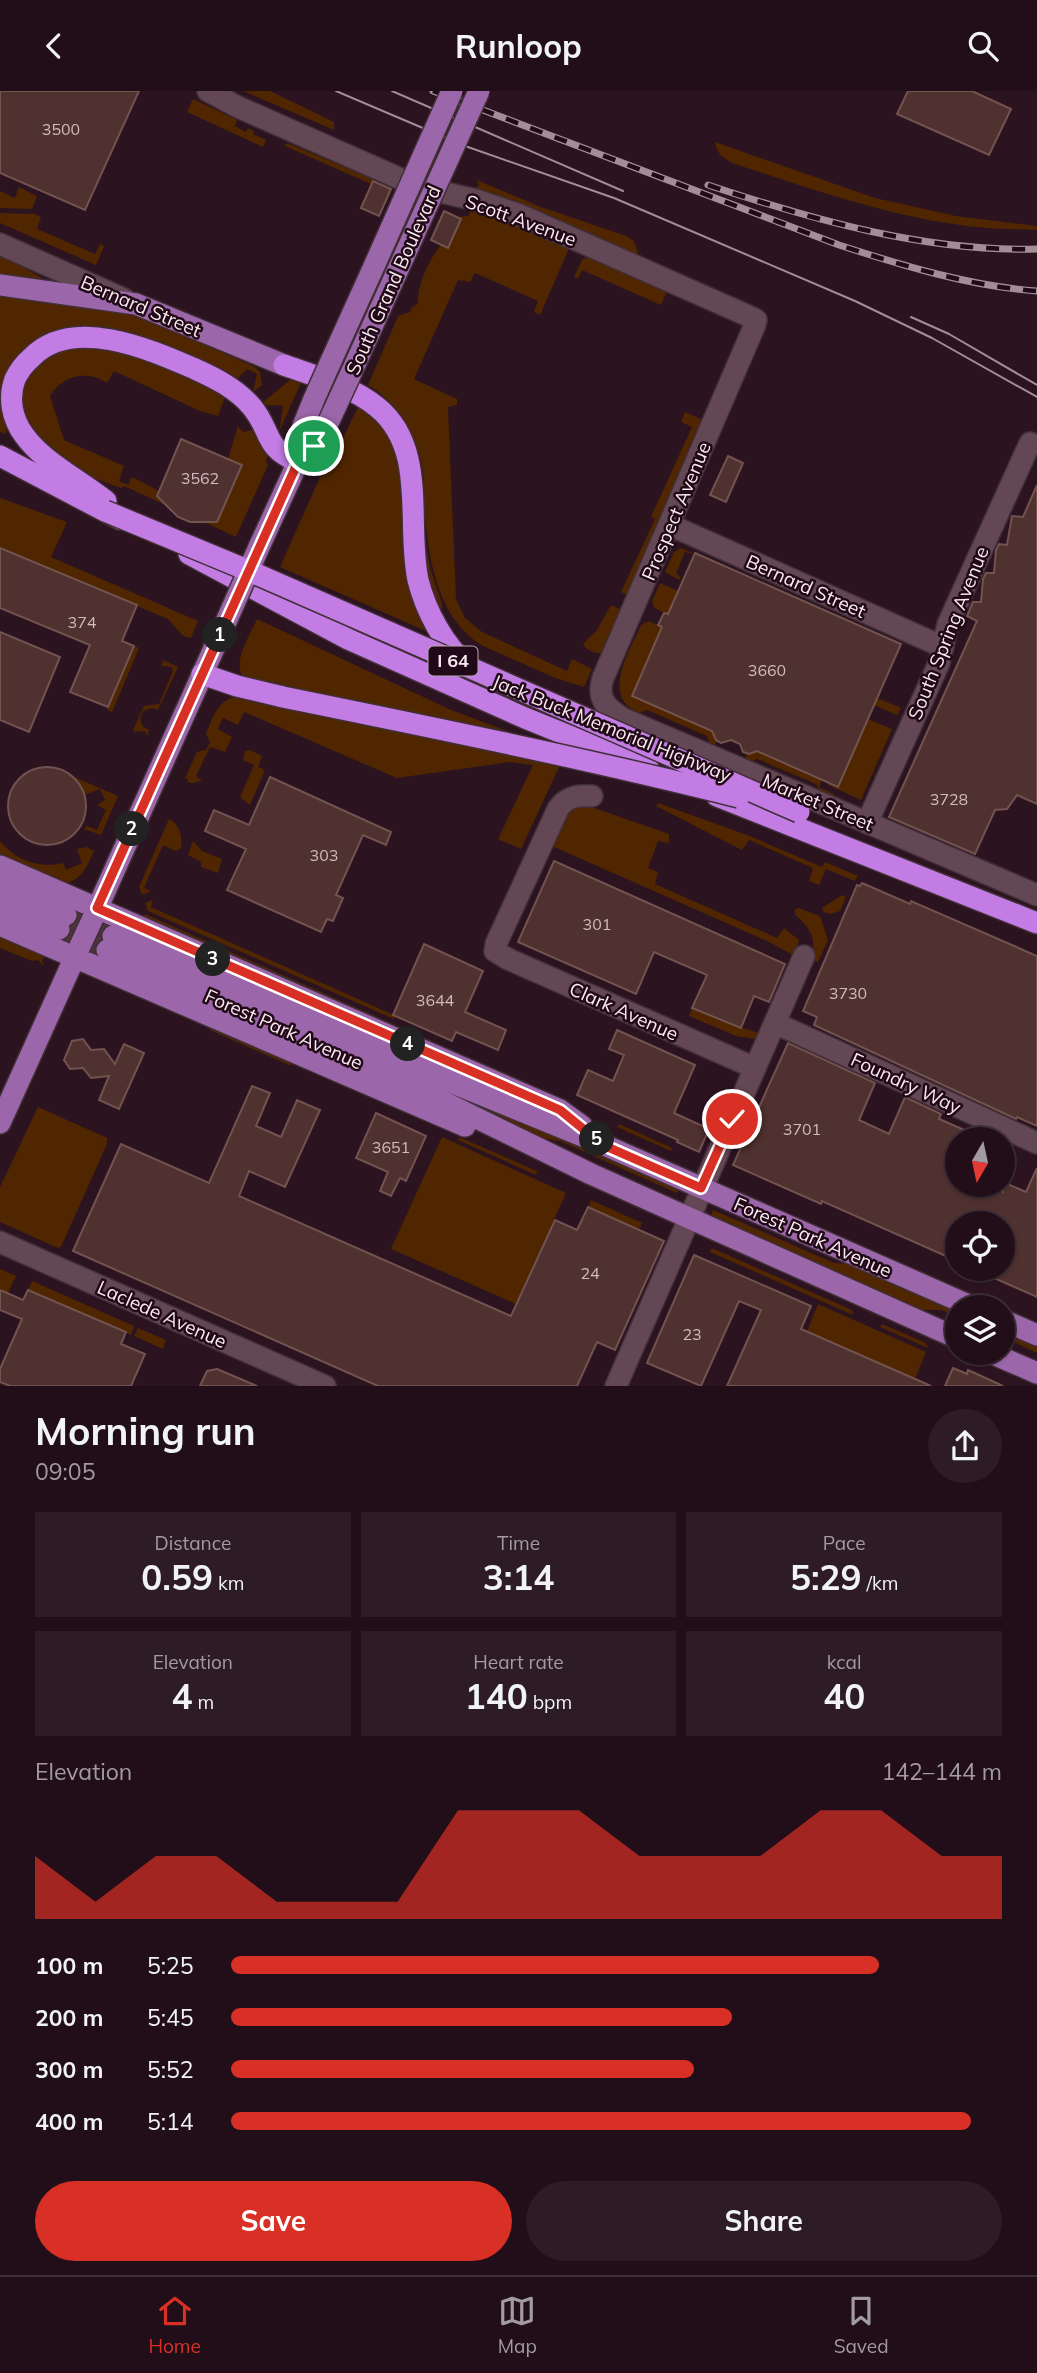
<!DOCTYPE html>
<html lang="en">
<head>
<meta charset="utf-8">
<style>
	:root { --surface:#210e18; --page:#2d1c25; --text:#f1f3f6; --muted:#a29ca2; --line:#3e2e37; --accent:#d93025 }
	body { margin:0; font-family:Mulish,sans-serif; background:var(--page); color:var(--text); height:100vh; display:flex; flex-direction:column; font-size:26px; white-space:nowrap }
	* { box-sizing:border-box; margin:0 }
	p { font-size:23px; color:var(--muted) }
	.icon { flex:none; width:38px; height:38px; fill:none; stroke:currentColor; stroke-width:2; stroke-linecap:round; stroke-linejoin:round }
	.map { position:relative; height:1295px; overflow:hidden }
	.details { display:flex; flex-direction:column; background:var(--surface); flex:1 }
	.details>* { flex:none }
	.needle { width:46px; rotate:189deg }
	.controls { position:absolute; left:945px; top:1036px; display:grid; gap:14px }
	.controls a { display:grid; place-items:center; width:70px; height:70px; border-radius:50%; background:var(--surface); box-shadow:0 2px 5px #0004,0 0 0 2px var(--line); font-size:35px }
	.pin { position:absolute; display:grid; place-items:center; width:60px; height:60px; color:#fff; margin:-30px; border:4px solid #fff; border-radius:50%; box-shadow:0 2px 7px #0007 }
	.km { position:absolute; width:35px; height:35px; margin:-18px; border-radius:50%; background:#222; color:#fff; font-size:19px; line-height:35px; text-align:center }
	.round { display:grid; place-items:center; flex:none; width:74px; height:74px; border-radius:37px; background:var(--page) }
	.overview { display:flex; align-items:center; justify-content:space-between; height:119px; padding:0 35px }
	h1 { font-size:38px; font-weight:700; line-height:52px }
	.figures { display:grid; grid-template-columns:repeat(3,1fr); gap:10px; height:119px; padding:7px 35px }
	.figures div { display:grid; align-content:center; border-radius:0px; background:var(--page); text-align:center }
	.figures b { font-size:35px; font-weight:700 }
	.figures small { font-size:19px; font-weight:400 }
	.figures p { font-size:19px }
	.chart { height:196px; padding:14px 35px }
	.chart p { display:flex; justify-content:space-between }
	.chart svg { width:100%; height:126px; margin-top:7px; fill:var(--accent); opacity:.7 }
	.action { display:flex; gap:14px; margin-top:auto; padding:14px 35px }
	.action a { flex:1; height:80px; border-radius:42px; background:var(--accent); color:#fff; font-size:28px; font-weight:700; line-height:80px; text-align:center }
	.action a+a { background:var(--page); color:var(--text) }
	ul { padding:0 35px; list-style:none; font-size:23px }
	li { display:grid; grid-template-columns:112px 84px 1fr; align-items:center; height:52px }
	li i { height:18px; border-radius:9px; background:var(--accent) }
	header { display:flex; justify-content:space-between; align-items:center; height:91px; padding:0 35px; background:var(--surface); font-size:32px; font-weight:700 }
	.tab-bar { display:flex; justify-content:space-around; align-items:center; height:98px; border-top:2px solid var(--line); background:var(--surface); font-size:19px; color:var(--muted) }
	.tab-bar a { display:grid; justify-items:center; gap:4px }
	.tab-bar .current { color:var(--accent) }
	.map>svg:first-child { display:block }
</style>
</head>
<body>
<header><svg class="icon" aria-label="back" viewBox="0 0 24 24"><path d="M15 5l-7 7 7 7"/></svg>Runloop<svg class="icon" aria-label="search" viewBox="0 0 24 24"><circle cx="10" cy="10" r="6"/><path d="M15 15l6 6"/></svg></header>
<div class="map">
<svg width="1037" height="1295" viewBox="0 0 1037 1295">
	<rect width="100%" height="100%" fill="#2c1320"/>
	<g fill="#4f2600">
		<polygon points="243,0 270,0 334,31 334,39"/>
		<polygon points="193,8 237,29 235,35 246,41 248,37 254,40 253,43 266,49 263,56 187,21"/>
		<path d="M715 51 875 107 956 125 1037 135V139C1014 138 990 138 967 135 886 125 809 97 732 72 722 66 717 63 715 51Z"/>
		<polygon points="287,52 368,86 373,89 371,93 285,55"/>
		<polygon points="435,65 439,66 382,192 378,190"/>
		<polygon points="477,89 541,116 626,145 634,150 639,165 516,111 474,99 479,94"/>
		<polygon points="19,96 37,105 32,118 0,117 0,100 15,107"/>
		<path d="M470 118 519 134 568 156V160L540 224 534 221 538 210 475 182 470 191 458 189 414 288 457 308V314L448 316 456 508 465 527 482 541 567 580 572 568 592 578 584 596 555 587 483 555C439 530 429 471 425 424 423 410 425 395 423 381 419 348 397 310 368 294L398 225 410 221 412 216 418 213C417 183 440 152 461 128L457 126 469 125Z"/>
		<polygon points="0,122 35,123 41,126 37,138 95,163 100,153 104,155 96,174 0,132"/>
		<polygon points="0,163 42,187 42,191 0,187"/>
		<polygon points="588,165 667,200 661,214 582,179 578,188 574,186 582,169"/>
		<polygon points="0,202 118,221 141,226 255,276 260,281 262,294 253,301 257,283 247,278 236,289 50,243 5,326 7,338 5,343 0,341"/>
		<path d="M86 254C135 263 185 276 225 306L218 325 200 320 114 280 107 292C87 278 62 285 50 305L64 349 124 375 119 390 128 394 132 386 159 400 168 415 124 395 122 397C87 387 40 361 23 327 20 319 21 309 23 300 25 288 29 281 39 274 60 257 59 255 86 254Z"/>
		<polygon points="298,286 303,287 279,341 283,315 264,314 262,312 290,289"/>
		<polygon points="360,312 379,329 399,366 435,544 280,476 325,375 337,359"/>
		<polygon points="685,321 705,330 629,505 621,501 655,428 651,426 692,336 681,331"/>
		<polygon points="238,335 243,341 256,338 268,365 266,369 268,374 236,446 204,431 220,424 242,375 228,368"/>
		<polygon points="0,407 67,431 51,466 198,530 191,547 183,545 168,528 0,457"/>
		<polygon points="422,427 430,477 443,516 438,518 427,489"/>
		<polygon points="681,457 695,463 685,461 676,483 681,486 679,489 665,481 674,461"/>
		<polygon points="660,492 678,500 668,523 654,517 652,510"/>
		<path d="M611 514 622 519 603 562C596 563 585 559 583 553L597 539Z"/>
		<path d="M257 528 451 619 518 644 245 588C230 573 250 545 257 528Z"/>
		<path d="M649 530 662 536 632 605 716 642 715 646 717 650 714 655 710 654 707 645 647 619 639 622C600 605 630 560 641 534Z"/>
		<polygon points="134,555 139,557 112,621 107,619"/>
		<polygon points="163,569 178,576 158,619 152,617 143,620 140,628 143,636 149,639 147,645 145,640 135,641 133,639 144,615 159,613 173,580 171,576 161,575"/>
		<path d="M238 605 560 674 521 758 498 748 533 674 510 671 397 687 244 621 238 634 223 627 218 638 232 646 225 661 210 656 196 685 202 690 192 692 187 691 188 688 185 687 197 661 206 659 210 651 206 643C213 626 217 609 238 605Z"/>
		<polygon points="877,607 901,617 897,624 874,614"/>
		<polygon points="868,628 892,638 861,709 828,694 829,692 838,695"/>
		<polygon points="250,659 262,665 258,676 265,679 250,714 240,706 254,674 243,669 245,660"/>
		<polygon points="753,659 822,689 819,696 834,703 833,705 820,700 816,693 757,668 750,671 745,669 747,663 752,662"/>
		<polygon points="72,685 118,705 101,744 84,738 87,735 97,739 106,719 97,714 105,709 100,698 84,704"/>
		<polygon points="658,712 747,744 822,776 825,771 858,785 855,790 826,778 819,794 809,790 813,777 749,749 742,759 656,715"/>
		<path d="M586 714 669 743V752L658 750 648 777 658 781 655 793 777 847 784 837 799 849 795 865 767 850 552 755C561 734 563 719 586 714Z"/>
		<path d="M169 728C179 732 183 746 181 757L175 760 163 754 144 797 151 800 142 804 139 796Z"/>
		<path d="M0 750C15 769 39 778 63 772L66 779 82 772 77 758 87 756 94 760C86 777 83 788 64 793L0 766Z"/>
		<polygon points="193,750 202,760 222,768 218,782 201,776 201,771 188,764"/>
		<polygon points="842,804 846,806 840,820 830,823 824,821 822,817"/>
		<polygon points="153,809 151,816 396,925 394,928 148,820 145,812"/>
		<path d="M798 817 820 825 828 849 818 871 811 868C818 849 810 836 795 824V819Z"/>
		<polygon points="145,823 393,933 391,934 143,827"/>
		<polygon points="0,843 43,862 45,865 42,869 44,875 38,869 32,870 0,857"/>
		<polygon points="692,917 721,930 759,942 756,948 736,945 689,925"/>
		<polygon points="215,937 290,970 291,975 210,939"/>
		<polygon points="425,990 680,1096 677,1102 672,1100 560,1050 532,1045"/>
		<polygon points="38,1016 107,1047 107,1053 61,1156 58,1157 0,1131 0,1096"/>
		<polygon points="619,1033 672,1057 671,1060 617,1036"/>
		<polygon points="442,1046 566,1102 516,1213 391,1158"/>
		<polygon points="459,1046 537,1080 536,1084 458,1049"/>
		<polygon points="591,1109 642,1132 639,1139 588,1116"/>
		<polygon points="713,1119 834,1172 856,1173 957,1218 957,1226 942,1219 923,1219 711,1126"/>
		<polygon points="712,1157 852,1219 853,1224 710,1161"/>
		<polygon points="0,1178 16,1185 8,1202 0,1199"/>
		<polygon points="32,1190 134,1235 131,1244 28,1199"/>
		<polygon points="818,1213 926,1261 915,1288 807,1240"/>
		<polygon points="882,1233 926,1252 928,1257 880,1236"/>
		<polygon points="138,1237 166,1249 163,1258 134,1245"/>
		<polygon points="1003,1238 1037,1253 1037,1262 1003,1246"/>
	</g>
	<g fill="#4f312f" stroke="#735350" stroke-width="2">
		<polygon points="0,0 139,0 85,119 0,82"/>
		<polygon points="908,0 972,0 1011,18 989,64 897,23"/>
		<polygon points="373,90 391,98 379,125 361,117"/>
		<polygon points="444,120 461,128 448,157 431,149"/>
		<polygon points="181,348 242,374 217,431 190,431 178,426 157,405"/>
		<polygon points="728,365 743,372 726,411 710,404"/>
		<polygon points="1037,394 1037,713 1017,704 1007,718 995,719 975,763 889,726 977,530 967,525 973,511 981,511 983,488 986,482 994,482 996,459 999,453 1007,454 1012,425 1023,426"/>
		<polygon points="0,457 137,514 122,550 134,555 108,616 70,601 90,554 0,517"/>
		<polygon points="695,462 901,553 838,696 757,660 749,663 743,661 740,653 731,649 721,652 716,649 712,640 632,605 662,536 658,534 664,522 668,523"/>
		<polygon points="0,541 60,566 29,641 0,629"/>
		<circle cx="47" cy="715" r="39"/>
		<polygon points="270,686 391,741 386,754 363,744 336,804 343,807 333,830 327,828 321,841 227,799 246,758 205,740 214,719 249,734"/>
		<polygon points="554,770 785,873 769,911 754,905 741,937 692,917 707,884 654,861 636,903 518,851"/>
		<polygon points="862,792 910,813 911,810 1037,865 1037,1035 1017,1026 1016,1028 814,934 817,926 803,920 857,794 860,795"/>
		<polygon points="424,853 483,880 465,921 506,939 498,959 456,941 452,950 393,924"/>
		<polygon points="617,939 695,974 674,1022 709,1038 699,1061 677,1051 678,1049 577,1004 588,979 613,990 624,964 609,958"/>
		<polygon points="83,948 91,959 104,958 115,973 124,953 144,962 119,1018 99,1009 109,985 91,987 83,977 70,978 64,969 72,950"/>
		<polygon points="788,952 875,992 859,1029 889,1043 905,1006 941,1023 939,1028 985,1048 957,1048 957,1094 986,1094 1003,1101 1003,1091 1026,1101 1037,1077 1037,1206 974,1178 1003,1178 1003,1132 957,1132 957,1170 822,1110 821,1113 733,1074"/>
		<polygon points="252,995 270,1002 256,1035 281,1046 297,1009 320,1019 285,1096 249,1080 239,1105 511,1225 555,1129 577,1139 588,1116 664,1150 615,1259 597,1251 577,1295 378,1295 73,1160 121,1053 209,1092"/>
		<polygon points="376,1022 426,1045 406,1090 400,1087 391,1105 380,1100 388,1081 356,1067"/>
		<polygon points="694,1164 811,1215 801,1238 931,1295 727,1295 761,1219 739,1210 701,1295 647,1272"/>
		<polygon points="0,1199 23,1209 28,1199 126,1241 121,1253 145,1263 131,1295 10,1295 0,1291 0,1278 22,1228 0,1219"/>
		<polygon points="953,1277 967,1283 968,1279 1003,1295 945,1295"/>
		<polygon points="217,1278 257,1295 200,1295 207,1280"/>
	</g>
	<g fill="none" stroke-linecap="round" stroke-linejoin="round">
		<g stroke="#4b333f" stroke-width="21" stroke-dasharray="21 10" stroke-linecap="butt">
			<polyline points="66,824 113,845"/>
			<polyline points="59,838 107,859"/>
		</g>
		<g stroke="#412f38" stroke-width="24">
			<g id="minor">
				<path d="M208 0 238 16 419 96 476 109 520 124 753 227 756 229 754 236 603 587C596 608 607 618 624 628L1037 804"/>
				<polyline points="0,153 124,208"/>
				<polyline points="670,434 943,556"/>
				<path d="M592 705C577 704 566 706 558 718L496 853 495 860 508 868 755 977"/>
				<polyline points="867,732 939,572 948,533 1030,352"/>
				<polyline points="775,932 1037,1052"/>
				<polyline points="0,1151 325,1295"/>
				<polyline points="616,1295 804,865"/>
			</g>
		</g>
		<g stroke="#412f38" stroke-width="24">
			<g id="major">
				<polyline points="0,194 136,213 284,274"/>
				<polyline points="331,270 375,173"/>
				<polyline points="352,280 396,183"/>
				<polyline points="298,371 322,345 335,317"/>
				<polyline points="259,456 298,371 303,335 314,308"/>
				<polyline points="0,775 560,1019 582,1035"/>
				<polyline points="0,797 66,824"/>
				<polyline points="0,814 59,838"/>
				<polyline points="93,827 233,515"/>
				<polyline points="0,834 465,1035"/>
				<polyline points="113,845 389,966 602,1053 973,1216"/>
				<polyline points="107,859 395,987 591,1083 957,1247"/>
				<polyline points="0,1032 79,857"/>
				<polyline points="1003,1229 1037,1244"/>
				<polyline points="991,1262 1037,1282"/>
			</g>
		</g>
		<g stroke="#412f38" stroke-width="24">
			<g id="highway">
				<path d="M284 274C315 285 351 295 377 316 428 357 406 433 418 489 426 521 444 554 469 576"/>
				<polyline points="0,365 120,428"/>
				<path d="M106 410C79 388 44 372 24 344 12 328 8 307 15 288 19 280 24 273 31 267 72 224 149 258 195 278 215 287 237 298 252 316 273 342 262 355 298 371"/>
				<polyline points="189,463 348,548 525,627 648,677"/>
				<polyline points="202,583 237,595 283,606"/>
				<polyline points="717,705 1037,832"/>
			</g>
		</g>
		<use href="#minor" stroke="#644755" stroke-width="21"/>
		<use href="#major" stroke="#9c67aa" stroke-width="21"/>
		<use href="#highway" stroke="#c27ce3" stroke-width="21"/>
		<g stroke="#a38e98" stroke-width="2">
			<polyline points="336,0 465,55 614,107 855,210 932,247 1037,306"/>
			<polyline points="392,0 623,100"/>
			<polyline points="911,226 949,243 1037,294"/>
		</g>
		<g stroke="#a38e98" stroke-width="7">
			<g id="rail">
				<path d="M433 0 839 154C904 175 969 195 1037 200"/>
				<path d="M708 94C814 129 925 161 1037 158"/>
			</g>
		</g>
		<use href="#rail" stroke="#210a17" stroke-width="4.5" stroke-dasharray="13" stroke-linecap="butt"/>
		<g stroke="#412f38" stroke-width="24" stroke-linecap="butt">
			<g id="major-bridge">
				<polyline points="375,173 452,0"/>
				<polyline points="396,183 479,0"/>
				<polyline points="314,308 331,270"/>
				<polyline points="335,317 352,280"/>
				<polyline points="233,515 259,456"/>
				<polyline points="79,857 93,827"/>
			</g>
		</g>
		<g stroke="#412f38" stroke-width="24" stroke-linecap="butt">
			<g id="highway-bridge">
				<polyline points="105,420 247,479 799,721"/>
				<path d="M283 606C435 637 588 668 739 706"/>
			</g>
		</g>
		<use href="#major-bridge" stroke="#9c67aa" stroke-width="21"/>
		<use href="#highway-bridge" stroke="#c27ce3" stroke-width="21"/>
	</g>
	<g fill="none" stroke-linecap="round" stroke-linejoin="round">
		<g stroke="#fff" stroke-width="14">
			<polyline id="route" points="314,355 298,371 97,817 560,1019 603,1054 701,1097 732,1028"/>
		</g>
		<use href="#route" stroke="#d93025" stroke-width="9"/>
	</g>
	<g text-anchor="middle" stroke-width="5" stroke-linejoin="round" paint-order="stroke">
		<g font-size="16" fill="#d0bbc0">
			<text x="61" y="44">3500</text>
			<text x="200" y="393">3562</text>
			<text x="82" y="537">374</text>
			<text x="767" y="585">3660</text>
			<text x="949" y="714">3728</text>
			<text x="324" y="770">303</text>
			<text x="597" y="839">301</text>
			<text x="848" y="908">3730</text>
			<text x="435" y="915">3644</text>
			<text x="802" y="1044">3701</text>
			<text x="391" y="1062">3651</text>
			<text x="590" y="1188">24</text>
			<text x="692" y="1249">23</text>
		</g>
		<rect fill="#210a17" stroke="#baa6b0" stroke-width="2" x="428.5" y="555.5" width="49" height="29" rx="5"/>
		<g font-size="18" font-weight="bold" fill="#fbe9f1">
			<text x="453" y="576">I 64</text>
		</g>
		<g font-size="19" fill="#fbe9f1" stroke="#210a17">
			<text transform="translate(521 129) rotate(20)" y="7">Scott Avenue</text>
			<text transform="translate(393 189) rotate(-66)" y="7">South Grand Boulevard</text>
			<text transform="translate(141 215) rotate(23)" y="7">Bernard Street</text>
			<text transform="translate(676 420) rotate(-67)" y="7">Prospect Avenue</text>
			<text transform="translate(806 495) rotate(24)" y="7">Bernard Street</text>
			<text transform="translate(948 542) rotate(-68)" y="7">South Spring Avenue</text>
			<text transform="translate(612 637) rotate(22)" y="7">Jack Buck Memorial Highway</text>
			<text transform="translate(818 711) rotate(23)" y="7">Market Street</text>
			<text transform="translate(624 920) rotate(24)" y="7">Clark Avenue</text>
			<text transform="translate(284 938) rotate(24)" y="7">Forest Park Avenue</text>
			<text transform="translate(906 992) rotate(25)" y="7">Foundry Way</text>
			<text transform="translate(813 1146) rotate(24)" y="7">Forest Park Avenue</text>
			<text transform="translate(162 1223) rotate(24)" y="7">Laclede Avenue</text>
		</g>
	</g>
</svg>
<div class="controls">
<a><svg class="needle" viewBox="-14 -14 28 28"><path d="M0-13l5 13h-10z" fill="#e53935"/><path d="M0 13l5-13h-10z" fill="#a29ca2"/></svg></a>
<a><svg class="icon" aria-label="locate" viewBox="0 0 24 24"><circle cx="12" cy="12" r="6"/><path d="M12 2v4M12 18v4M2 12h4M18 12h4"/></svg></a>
<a><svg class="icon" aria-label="layers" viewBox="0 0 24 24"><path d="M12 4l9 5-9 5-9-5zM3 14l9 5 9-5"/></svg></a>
</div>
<div class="pin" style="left:314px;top:355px;background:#1e9e55"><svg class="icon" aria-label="arrive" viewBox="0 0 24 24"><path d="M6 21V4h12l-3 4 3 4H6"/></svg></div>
<div class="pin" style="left:732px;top:1028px;background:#d93025"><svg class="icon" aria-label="check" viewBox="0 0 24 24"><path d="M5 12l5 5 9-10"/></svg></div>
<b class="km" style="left:220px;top:544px">1</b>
<b class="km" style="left:132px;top:738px">2</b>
<b class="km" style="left:213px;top:868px">3</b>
<b class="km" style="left:408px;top:953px">4</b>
<b class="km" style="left:597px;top:1048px">5</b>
</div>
<section class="details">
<div class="overview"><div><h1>Morning run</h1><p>09:05</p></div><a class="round"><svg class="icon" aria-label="share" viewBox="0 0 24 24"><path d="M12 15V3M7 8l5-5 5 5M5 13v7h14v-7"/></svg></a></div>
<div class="figures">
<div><p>Distance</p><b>0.59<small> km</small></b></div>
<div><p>Time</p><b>3:14</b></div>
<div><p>Pace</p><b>5:29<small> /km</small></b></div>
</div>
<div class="figures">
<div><p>Elevation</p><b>4<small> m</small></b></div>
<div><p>Heart rate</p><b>140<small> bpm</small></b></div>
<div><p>kcal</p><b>40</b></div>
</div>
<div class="chart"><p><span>Elevation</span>142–144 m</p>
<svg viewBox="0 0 160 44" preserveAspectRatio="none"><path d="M0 44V22L10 38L20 22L30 22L40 38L50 38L60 38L70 6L80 6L90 6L100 22L110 22L120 22L130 6L140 6L150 22L160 22V44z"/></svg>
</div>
<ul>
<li><b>100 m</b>5:25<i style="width:84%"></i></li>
<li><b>200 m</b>5:45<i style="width:65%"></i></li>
<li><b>300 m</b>5:52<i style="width:60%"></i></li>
<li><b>400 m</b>5:14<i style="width:96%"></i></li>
</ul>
<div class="action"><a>Save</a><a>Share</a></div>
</section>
<nav class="tab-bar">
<a class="current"><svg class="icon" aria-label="home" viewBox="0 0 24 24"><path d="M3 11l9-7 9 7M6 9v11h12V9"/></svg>Home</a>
<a><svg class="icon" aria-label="map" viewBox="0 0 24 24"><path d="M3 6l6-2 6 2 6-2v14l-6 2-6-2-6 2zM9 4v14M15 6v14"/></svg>Map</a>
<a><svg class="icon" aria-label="saved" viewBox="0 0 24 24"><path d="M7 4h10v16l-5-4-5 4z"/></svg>Saved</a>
</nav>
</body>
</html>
